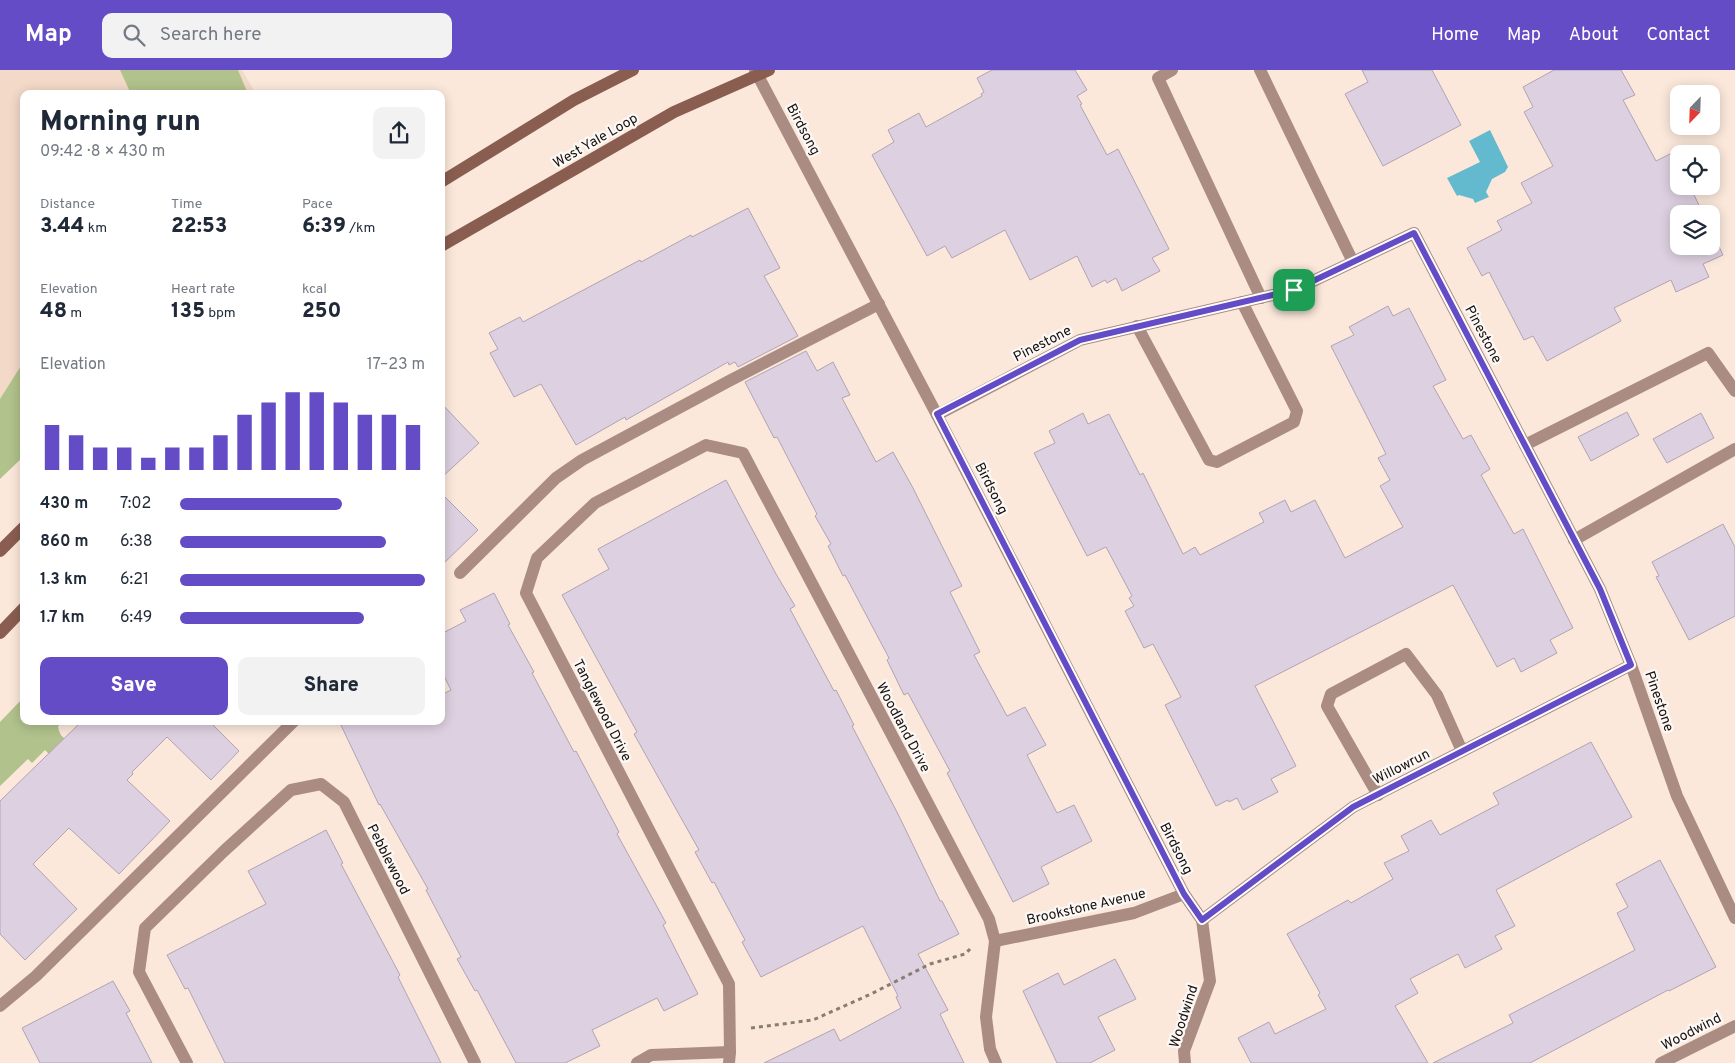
<!DOCTYPE html>
<html lang="en">
<head>
<meta charset="utf-8">
<style>
	:root { --surface:#fff; --page:#f2f2f3; --text:#1f2937; --muted:#747a83; --accent:#634cc5 }
	body { margin:0; font-family:Overpass,sans-serif; background:var(--page); color:var(--text); height:100vh; display:flex; flex-direction:column; font-size:19px; white-space:nowrap }
	* { box-sizing:border-box; margin:0 }
	p { font-size:16px; color:var(--muted) }
	.icon { flex:none; width:28px; height:28px; fill:none; stroke:currentColor; stroke-width:2; stroke-linecap:round; stroke-linejoin:round }
	.map { position:relative; flex:1; overflow:hidden }
	.sheet { position:absolute; left:20px; top:20px; width:425px; height:635px; display:flex; flex-direction:column; background:var(--surface); border-radius:10px; box-shadow:0 2px 12px #0003 }
	.sheet>* { flex:none }
	.needle { width:32px; rotate:203deg }
	.fabs { position:absolute; left:1670px; top:15px; display:grid; gap:10px }
	.fabs a { display:grid; place-items:center; width:50px; height:50px; border-radius:10px; background:var(--surface); box-shadow:0 2px 12px #0003; font-size:25px }
	.pin { position:absolute; display:grid; place-items:center; width:42px; height:42px; color:#fff; margin:-21px; border-radius:10px; box-shadow:0 2px 8px #0006 }
	.round { display:grid; place-items:center; flex:none; width:52px; height:52px; border-radius:10px; background:var(--page) }
	.headline { display:flex; align-items:center; justify-content:space-between; height:85px; padding:0 20px }
	h1 { font-size:28px; font-weight:800; line-height:38px }
	.figures { display:grid; grid-template-columns:repeat(3,1fr); gap:8px; height:85px; padding:5px 20px }
	.figures div { display:grid; align-content:center }
	.figures b { font-size:21px; font-weight:800 }
	.figures small { font-size:14px; font-weight:400 }
	.figures p { font-size:14px }
	.chart { height:140px; padding:10px 20px }
	.chart p { display:flex; justify-content:space-between }
	.chart svg { width:100%; height:90px; margin-top:5px; stroke:var(--accent); stroke-width:6 }
	.action { display:flex; gap:10px; margin-top:auto; padding:10px 20px }
	.action a { flex:1; height:58px; border-radius:10px; background:var(--accent); color:#fff; font-size:20px; font-weight:800; line-height:58px; text-align:center }
	.action a+a { background:var(--page); color:var(--text) }
	ul { padding:0 20px; list-style:none; font-size:16px }
	li { display:grid; grid-template-columns:80px 60px 1fr; align-items:center; height:38px }
	li i { height:12px; border-radius:6px; background:var(--accent) }
	header { display:flex; align-items:center; gap:30px; box-sizing:border-box; height:70px; padding:0 25px; background:var(--accent); color:#fff }
	header strong { font-size:24px }
	nav { display:flex; gap:28px; margin-inline-start:auto; font-size:18px }
	.search { width:350px; height:45px; background:var(--page); display:flex; align-items:center; gap:12px; box-sizing:border-box; padding:0 18px; border-radius:10px; color:var(--muted); font-size:19px }
	.map>svg:first-child { display:block }
</style>
</head>
<body>
<header>
<strong>Map</strong>
<div class="search"><svg class="icon" aria-label="search" viewBox="0 0 24 24"><circle cx="10" cy="10" r="6"/><path d="M15 15l6 6"/></svg>Search here</div>
<nav><a>Home</a><a>Map</a><a>About</a><a>Contact</a></nav>
</header>
<div class="map">
<svg width="1735" height="993" viewBox="0 0 1735 993">
	<rect width="100%" height="100%" fill="#fbe8db"/>
	<polygon fill="#f3d9c8" points="0,0 242,0 256,24 24,24 24,378 0,402"/>
	<g fill="#b1c28c">
		<polygon points="120,0 238,0 248,24 131,24"/>
		<polygon points="24,291 24,386 0,409 0,329"/>
		<path d="M24 627V651H61L58 657C60 665 62 668 70 671L64 700 45 680 32 693 28 689 0 716V652Z"/>
	</g>
	<polygon fill="#63bacf" points="1490,60 1508,97 1505,102 1492,109 1486,122 1489,127 1475,133 1473,129 1459,125 1457,126 1447,108 1480,92 1469,71"/>
	<g fill="#ddd0e0" stroke="#b1a3b3">
		<polygon points="992,0 1075,0 1087,20 1077,26 1082,34 1080,35 1107,85 1118,79 1169,179 1152,188 1160,201 1122,221 1116,208 1107,213 1105,210 1092,217 1077,186 1030,210 1005,160 952,188 945,176 927,186 872,85 894,72 888,60 919,43 926,57 982,26 981,24 984,22 977,8"/>
		<polygon points="1362,0 1432,0 1461,55 1383,96 1345,24 1368,12"/>
		<polygon points="1554,0 1621,0 1635,25 1623,30 1656,91 1674,82 1679,93 1679,116 1690,116 1703,144 1679,144 1679,176 1711,176 1711,160 1723,185 1703,194 1709,207 1676,222 1671,210 1614,238 1621,251 1547,291 1533,266 1524,270 1489,202 1482,206 1467,178 1502,160 1497,151 1532,133 1521,113 1553,96 1524,42 1533,37 1523,17"/>
		<polygon points="748,138 780,198 764,206 798,266 738,297 735,292 729,295 728,292 626,350 625,347 576,375 541,314 514,327 490,283 498,279 489,263 520,247 523,252 640,190 641,192 691,165 692,167"/>
		<polygon points="1388,236 1393,246 1409,238 1446,310 1433,316 1463,369 1471,365 1490,399 1481,405 1514,464 1523,459 1573,558 1550,570 1557,583 1521,602 1514,588 1497,597 1453,515 1255,616 1296,696 1271,709 1278,722 1243,740 1237,728 1229,732 1228,730 1216,736 1165,635 1181,627 1153,574 1144,578 1125,541 1134,536 1129,528 1132,526 1106,477 1087,486 1034,383 1055,373 1049,361 1083,343 1088,354 1109,344 1140,405 1143,403 1183,484 1195,477 1200,485 1264,452 1259,443 1285,430 1291,442 1315,430 1345,488 1403,457 1380,416 1390,410 1378,388 1386,384 1331,276 1354,265 1349,257"/>
		<polygon points="806,281 817,301 833,292 850,325 842,328 876,392 893,382 913,418 962,516 950,522 980,582 974,585 1007,646 1025,637 1046,675 1027,685 1057,743 1074,735 1092,771 1041,797 1049,814 1013,832 947,703 950,701 908,623 904,625 887,590 889,588 845,505 843,506 828,476 831,474 815,446 817,444 777,367 774,368 745,312"/>
		<polygon points="441,333 479,373 441,408"/>
		<polygon points="1627,342 1639,365 1591,391 1578,367"/>
		<polygon points="1701,343 1714,368 1667,393 1653,369"/>
		<polygon points="726,410 776,504 795,536 790,539 834,621 836,620 854,655 852,656 899,746 940,831 942,831 959,864 918,884 948,940 940,944 964,993 764,993 834,959 840,971 901,938 896,927 898,926 863,856 761,907 742,872 745,870 714,812 712,813 695,782 699,780 634,664 637,662 562,525 609,499 598,479"/>
		<polygon points="441,423 478,460 441,496"/>
		<polygon points="1723,454 1735,477 1735,546 1689,570 1656,507 1659,506 1652,492"/>
		<polygon points="494,523 510,554 508,555 534,602 532,603 574,682 576,681 594,715 619,762 617,764 666,853 663,855 698,924 664,941 657,928 592,960 600,976 565,993 516,993 477,920 475,921 457,889 461,887 426,820 428,819 380,734 379,735 339,651 441,651 441,625 451,620 441,600 441,564 466,551 460,540"/>
		<polygon points="82,651 209,651 239,681 211,710 167,667 132,702 133,704 127,710 170,751 119,804 69,758 33,794 77,839 25,890 0,864 0,731"/>
		<polygon points="1591,672 1632,747 1496,820 1515,856 1495,866 1502,879 1465,898 1458,884 1410,909 1418,923 1395,936 1428,993 1251,993 1238,968 1269,952 1275,964 1326,939 1318,925 1320,923 1287,864 1348,830 1351,833 1393,809 1384,793 1409,781 1401,766 1431,750 1440,765 1499,734 1493,723"/>
		<polygon points="326,760 343,793 341,794 400,905 398,907 441,993 225,993 188,918 185,919 167,885 266,834 248,801"/>
		<polygon points="1660,790 1716,897 1669,921 1668,920 1530,993 1433,993 1513,953 1509,945 1635,880 1617,843 1628,837 1616,814"/>
		<polygon points="1115,889 1136,929 1098,947 1115,980 1090,993 1057,993 1023,921 1058,903 1064,915"/>
		<polygon points="113,911 130,941 126,943 152,993 40,993 22,958"/>
	</g>
	<g fill="none" stroke-linecap="round" stroke-linejoin="round">
		<polyline stroke="#887c73" stroke-width="3" stroke-dasharray="4 4" stroke-linecap="butt" points="751,958 813,950 871,924 930,894 965,884 970,879"/>
		<g stroke="#aa8c82" stroke-width="12">
			<polyline points="1172,0 1158,8 1261,228"/>
			<polyline points="1260,0 1353,192"/>
			<polyline points="1137,256 1209,390 1217,392 1294,352 1297,341 1242,232"/>
			<polyline points="1525,375 1708,283 1735,321"/>
			<polyline points="1574,470 1735,379"/>
			<polyline points="460,503 556,408 582,390 729,311 879,234"/>
			<polyline points="1378,725 1327,636 1331,624 1406,584 1437,625 1462,681"/>
			<polyline points="995,871 1134,843 1184,824"/>
			<polyline points="0,936 36,906 294,651"/>
			<polyline points="187,993 139,902 145,858 224,781 291,720 321,714 344,732 475,993"/>
			<polyline points="637,993 651,985 730,982"/>
			<polyline points="729,993 730,982 729,914 526,523 537,488 595,433 706,375 743,383 989,849 995,871 986,947 990,979 996,993"/>
		</g>
		<g stroke="#aa8c82" stroke-width="12">
			<polyline points="755,0 937,345 1184,824 1202,850 1210,911 1184,981 1185,993"/>
			<polyline points="937,345 1080,270 1294,220 1414,163 1600,519 1631,595 1677,726 1735,848"/>
			<polyline points="1202,850 1353,737 1631,595"/>
			<polyline points="1661,993 1735,956"/>
		</g>
		<g stroke="#895e50" stroke-width="12">
			<polyline points="441,112 574,30 633,0"/>
			<polyline points="441,176 674,42 769,0"/>
			<polyline points="0,481 24,457"/>
			<polyline points="0,563 24,538"/>
		</g>
	</g>
	<g fill="none" stroke-linecap="round" stroke-linejoin="round">
		<g stroke="#fff" stroke-width="10">
			<polygon id="route" points="1414,163 1600,519 1631,595 1353,737 1202,850 1184,824 937,344 1080,270 1294,220"/>
		</g>
		<use href="#route" stroke="#634cc5" stroke-width="6"/>
	</g>
	<g text-anchor="middle" stroke-width="4.5" stroke-linejoin="round" paint-order="stroke">
		<g font-size="14" fill="#17110d" stroke="#fcf8f6">
			<text transform="translate(804 59) rotate(62)" y="5">Birdsong</text>
			<text transform="translate(595 70) rotate(-30)" y="5">West Yale Loop</text>
			<text transform="translate(1484 264) rotate(62)" y="5">Pinestone</text>
			<text transform="translate(1042 273) rotate(-27)" y="5">Pinestone</text>
			<text transform="translate(992 418) rotate(63)" y="5">Birdsong</text>
			<text transform="translate(1660 631) rotate(71)" y="5">Pinestone</text>
			<text transform="translate(603 640) rotate(63)" y="5">Tanglewood Drive</text>
			<text transform="translate(904 657) rotate(62)" y="5">Woodland Drive</text>
			<text transform="translate(1401 696) rotate(-27)" y="5">Willowrun</text>
			<text transform="translate(1177 778) rotate(63)" y="5">Birdsong</text>
			<text transform="translate(389 789) rotate(63)" y="5">Pebblewood</text>
			<text transform="translate(1086 836) rotate(-13)" y="5">Brookstone Avenue</text>
			<text transform="translate(1183 946) rotate(-72)" y="5">Woodwind</text>
			<text transform="translate(1691 961) rotate(-27)" y="5">Woodwind</text>
		</g>
	</g>
</svg>
<div class="fabs">
<a><svg class="needle" viewBox="-14 -14 28 28"><path d="M0-13l5 13h-10z" fill="#e53935"/><path d="M0 13l5-13h-10z" fill="#747a83"/></svg></a>
<a><svg class="icon" aria-label="locate" viewBox="0 0 24 24"><circle cx="12" cy="12" r="6"/><path d="M12 2v4M12 18v4M2 12h4M18 12h4"/></svg></a>
<a><svg class="icon" aria-label="layers" viewBox="0 0 24 24"><path d="M12 4l9 5-9 5-9-5zM3 14l9 5 9-5"/></svg></a>
</div>
<div class="pin" style="left:1294px;top:220px;background:#1e9e55"><svg class="icon" aria-label="arrive" viewBox="0 0 24 24"><path d="M6 21V4h12l-3 4 3 4H6"/></svg></div>
<section class="sheet">
<div class="headline"><div><h1>Morning run</h1><p>09:42 · 8 × 430 m</p></div><a class="round"><svg class="icon" aria-label="share" viewBox="0 0 24 24"><path d="M12 15V3M7 8l5-5 5 5M5 13v7h14v-7"/></svg></a></div>
<div class="figures">
<div><p>Distance</p><b>3.44<small> km</small></b></div>
<div><p>Time</p><b>22:53</b></div>
<div><p>Pace</p><b>6:39<small> /km</small></b></div>
</div>
<div class="figures">
<div><p>Elevation</p><b>48<small> m</small></b></div>
<div><p>Heart rate</p><b>135<small> bpm</small></b></div>
<div><p>kcal</p><b>250</b></div>
</div>
<div class="chart"><p><span>Elevation</span>17–23 m</p>
<svg viewBox="0 0 160 44" preserveAspectRatio="none"><path d="M5 44V22M15 44V27M25 44V33M35 44V33M45 44V38M55 44V33M65 44V33M75 44V27M85 44V17M95 44V11M105 44V6M115 44V6M125 44V11M135 44V17M145 44V17M155 44V22"/></svg>
</div>
<ul>
<li><b>430 m</b>7:02<i style="width:66%"></i></li>
<li><b>860 m</b>6:38<i style="width:84%"></i></li>
<li><b>1.3 km</b>6:21<i style="width:100%"></i></li>
<li><b>1.7 km</b>6:49<i style="width:75%"></i></li>
</ul>
<div class="action"><a>Save</a><a>Share</a></div>
</section>
</div>
</body>
</html>
